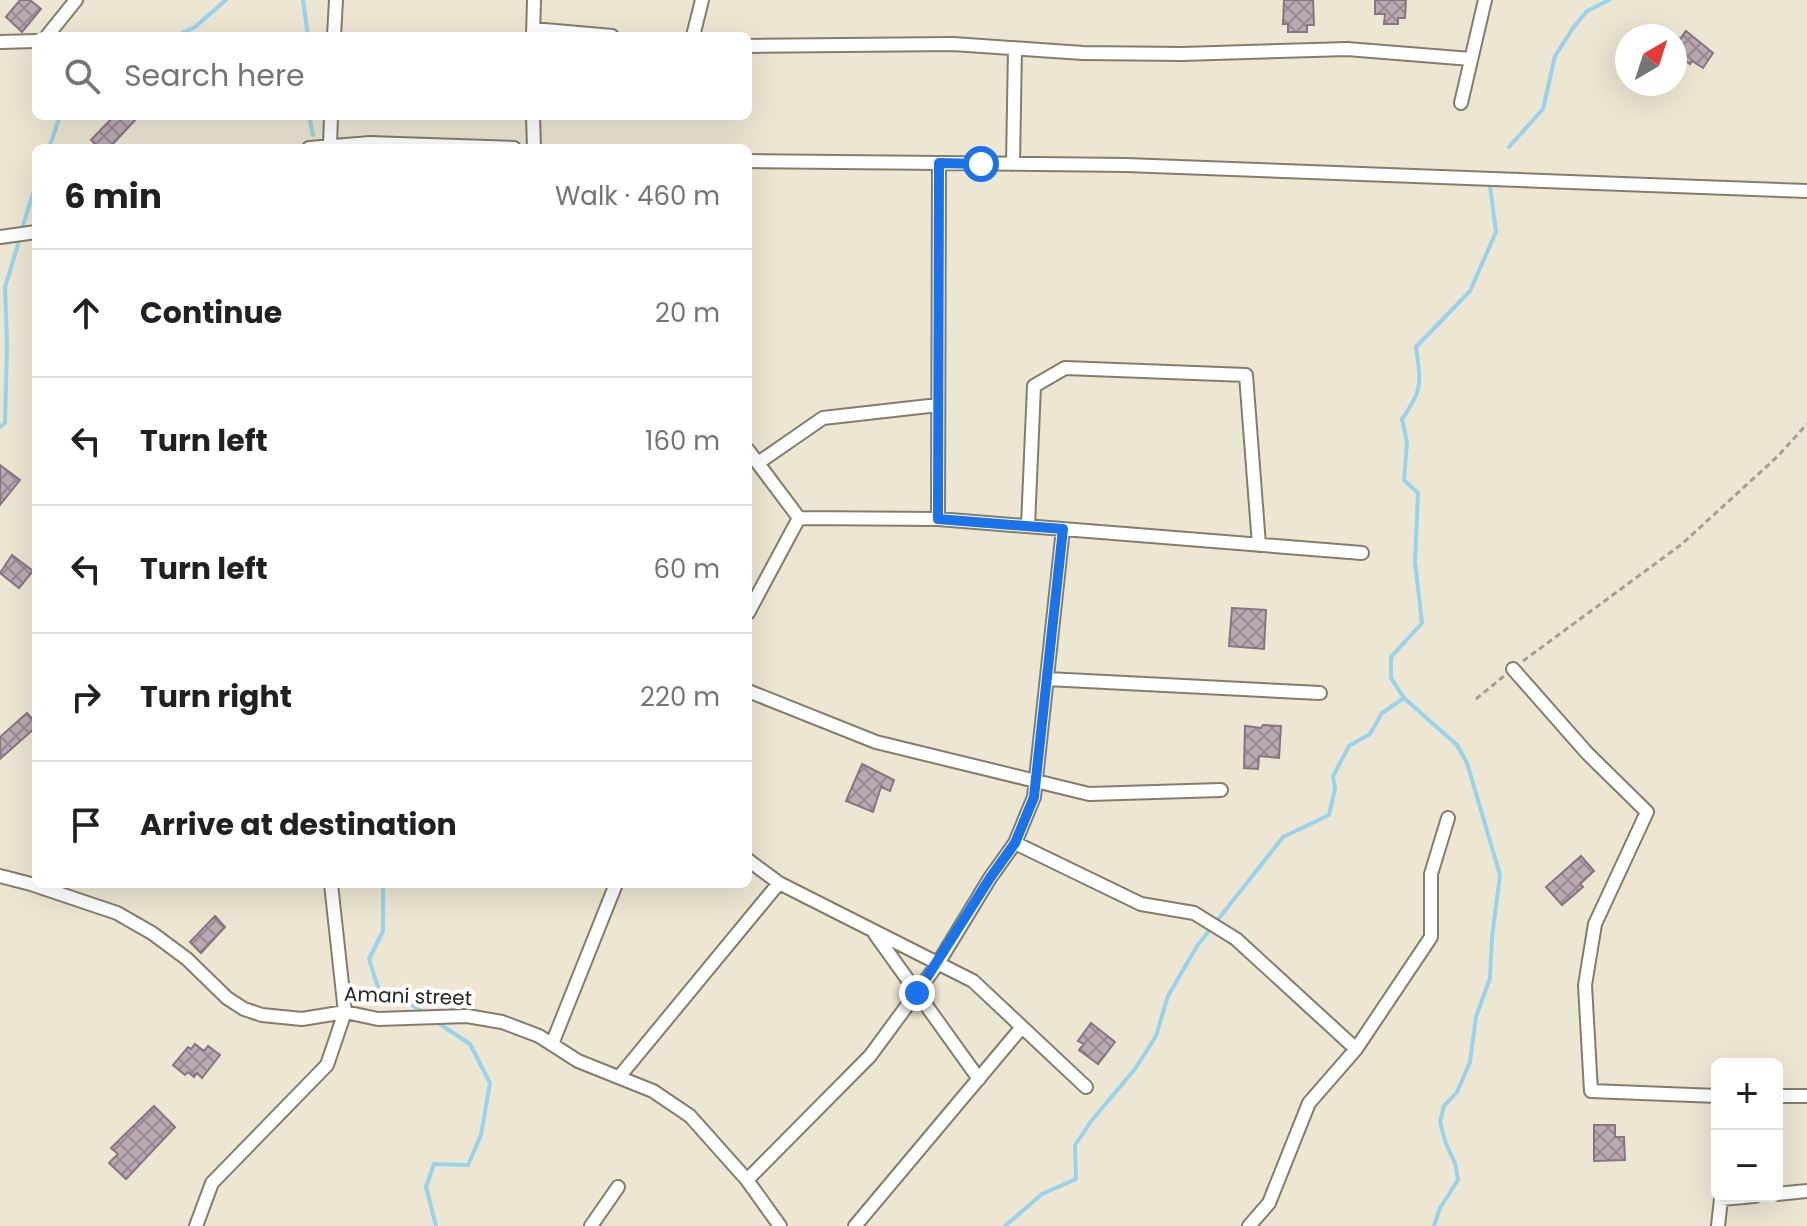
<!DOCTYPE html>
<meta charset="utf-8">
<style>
body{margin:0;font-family:Poppins,sans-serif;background:#f2f2f2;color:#202124}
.controls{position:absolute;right:24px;bottom:24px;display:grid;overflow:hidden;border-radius:12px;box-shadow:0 8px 32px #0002}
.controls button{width:72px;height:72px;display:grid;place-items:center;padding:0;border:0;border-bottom:2px solid #e0e0e0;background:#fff;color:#202124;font:40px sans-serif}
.compass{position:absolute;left:1615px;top:24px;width:72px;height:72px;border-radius:50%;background:#fff;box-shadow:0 8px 32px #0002;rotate:39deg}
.stop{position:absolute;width:24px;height:24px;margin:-18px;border:6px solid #1a73e8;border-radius:50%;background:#fff}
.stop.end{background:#1a73e8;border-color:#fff;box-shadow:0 2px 8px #0008}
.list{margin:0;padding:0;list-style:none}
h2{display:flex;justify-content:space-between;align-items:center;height:104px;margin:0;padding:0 32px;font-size:34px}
h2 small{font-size:26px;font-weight:400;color:#757577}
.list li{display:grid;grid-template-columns:52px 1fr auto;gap:24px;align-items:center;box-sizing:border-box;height:128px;padding:0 32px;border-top:2px solid #e0e0e0}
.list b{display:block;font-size:30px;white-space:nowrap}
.list em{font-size:26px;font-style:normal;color:#757577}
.icon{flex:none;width:44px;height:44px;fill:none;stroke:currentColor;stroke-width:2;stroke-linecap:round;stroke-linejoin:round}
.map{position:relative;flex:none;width:1807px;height:1226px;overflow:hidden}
.search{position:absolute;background:#fff;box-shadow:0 8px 32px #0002;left:32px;top:32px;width:720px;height:88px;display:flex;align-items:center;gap:20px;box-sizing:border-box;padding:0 28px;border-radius:12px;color:#757577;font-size:30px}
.panel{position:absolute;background:#fff;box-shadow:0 8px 32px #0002;left:32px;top:144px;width:720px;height:744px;border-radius:12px}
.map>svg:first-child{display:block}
</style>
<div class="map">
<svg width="1807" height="1226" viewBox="0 0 1807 1226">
<defs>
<pattern id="building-cross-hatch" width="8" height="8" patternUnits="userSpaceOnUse" patternTransform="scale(2)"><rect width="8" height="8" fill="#bba8b3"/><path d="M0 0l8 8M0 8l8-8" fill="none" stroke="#988991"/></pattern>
</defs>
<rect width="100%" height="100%" fill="#ece6d2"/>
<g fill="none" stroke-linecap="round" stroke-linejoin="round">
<!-- stream -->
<path stroke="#98d3ee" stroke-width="4" d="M303,0L308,36
M176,36L195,27L226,0
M309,116L313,135
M1509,147L1543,109L1555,56L1573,28L1587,11L1609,0
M49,148L60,116
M22,229L36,184
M0,427L5,423L7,344L5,287L20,238
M383,884V931L369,959L380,994L408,1002L424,1013
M435,1021L470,1044L490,1083L481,1135L468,1165L434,1164L426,1187L436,1226
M1005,1226L1042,1194L1076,1179L1075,1145L1092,1120L1135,1069L1156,1036L1168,996L1197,946L1283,837L1329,815L1335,789L1333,776L1349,746L1370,734L1382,713L1404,698
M1434,1226L1440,1208L1458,1180L1455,1163L1446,1144L1440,1122L1444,1106L1457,1092L1470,1062L1476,1017L1490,978L1492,937L1500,875L1467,763L1457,745L1404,698L1391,678V657L1422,623L1415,562L1418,493L1404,480L1407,442L1402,419C1423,389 1421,384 1416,347L1470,291L1496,232L1490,186"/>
</g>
<!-- building -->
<path fill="url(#building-cross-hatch)" stroke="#87757f" stroke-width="2" d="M20,0H30L41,9L22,32L6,17Z
M1284,0H1313L1314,25H1307V32H1288V24H1283Z
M1375,0H1406L1405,18H1398V24H1384L1385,14H1375Z
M1686,31L1713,53L1703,68L1692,61L1690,64L1675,54V35L1680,39Z
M114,116H139L109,148H99L91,140Z
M0,465L20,480L0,505Z
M12,555L33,571L19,588L0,573Z
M1232,608L1266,610L1264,649L1229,646Z
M27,713L36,723V727L0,759V737Z
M1263,725L1281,726L1279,758L1259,756L1258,769L1244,768L1245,726L1261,728Z
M862,764L894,780L890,791L881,787L873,812L846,801Z
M1581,856L1594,871L1580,884L1583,887L1562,905L1546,887Z
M215,916L225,927L201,953L190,942Z
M1091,1023L1115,1042L1098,1064L1079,1050L1084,1044L1078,1041Z
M195,1044L204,1051L208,1046L220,1055L202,1078L197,1073L194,1077L188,1072L185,1075L173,1065L188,1047L191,1049Z
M154,1106L175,1127L126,1179L109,1163L118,1154L111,1148Z
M1594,1125H1615V1137H1624L1625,1160L1594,1161Z"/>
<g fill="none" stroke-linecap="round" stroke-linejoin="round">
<defs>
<path id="minor" d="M533,29L612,36
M47,36L76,0
M334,36L336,0
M533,36L534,0
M693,36L702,0
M0,42L36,41
M748,46L953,44L1083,53L1182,54L1347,49L1471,59
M1461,103L1485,0
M533,116L534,148
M330,145L331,116
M309,148L370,143L514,148
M748,161L1126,165L1807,191
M1013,164L1015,48
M0,237L36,232
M748,450L799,518
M758,463L823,418L938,405
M938,519L939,163
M1028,526L1034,386L1065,368L1246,375L1259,545
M748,613L799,518L938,519L1362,553
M1513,669L1587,753L1647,812L1595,924L1585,985L1591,1091L1717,1096
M1047,679L1320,693
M748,691L876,742L1089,794L1221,790
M1015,843L1141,904L1194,913L1236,939L1356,1049
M748,860L779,883L973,981L1086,1087
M0,876L31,884L117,913L152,933L187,959L227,998L244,1009L262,1015L302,1019L345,1012L378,1019L467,1016L502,1022L539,1036L578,1061L653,1091L690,1116L747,1180L780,1226
M875,934L979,1079
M552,1044L616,884
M619,1077L779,883
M1777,1096H1807
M747,1180L870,1056L937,965L990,878L1015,843L1034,797L1063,529
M1777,1194L1807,1191
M196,1226L212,1183L327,1065L345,1012L331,884
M591,1226L618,1187
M855,1226L1022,1027
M1249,1226L1269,1203L1309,1103L1356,1049L1431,937V874L1448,818
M1718,1226L1721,1199L1755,1196"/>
</defs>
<!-- minor casing -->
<use href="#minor" stroke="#837e6c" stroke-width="16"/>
<!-- path -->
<path stroke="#a49f90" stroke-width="3" stroke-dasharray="6 4" stroke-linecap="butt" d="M1523,661L1682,544L1778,456L1807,424
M1476,699L1504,676"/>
<!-- minor -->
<use href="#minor" stroke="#fff" stroke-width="12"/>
</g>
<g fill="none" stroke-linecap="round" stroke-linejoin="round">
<!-- route -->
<path stroke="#1a73e8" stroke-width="10" d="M917,993L990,878L1015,843L1034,797L1063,529L938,519L939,163L981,164"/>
</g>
<g text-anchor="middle" stroke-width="8" stroke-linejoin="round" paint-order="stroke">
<!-- street labels -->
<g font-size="20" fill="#28261f" stroke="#fff">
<text transform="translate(408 996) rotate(2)" y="7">Amani street</text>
</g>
</g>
</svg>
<div class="controls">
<button>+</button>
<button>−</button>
</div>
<svg class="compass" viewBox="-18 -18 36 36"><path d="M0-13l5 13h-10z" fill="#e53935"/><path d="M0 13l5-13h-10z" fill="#757577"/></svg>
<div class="stop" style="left:981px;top:164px"></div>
<div class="stop end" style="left:917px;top:993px"></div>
<div class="search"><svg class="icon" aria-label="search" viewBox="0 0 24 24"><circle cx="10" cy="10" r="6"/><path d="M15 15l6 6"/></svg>Search here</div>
<section class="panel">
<h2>6 min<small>Walk · 460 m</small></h2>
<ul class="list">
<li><svg class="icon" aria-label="ahead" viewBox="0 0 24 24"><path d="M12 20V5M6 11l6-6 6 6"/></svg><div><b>Continue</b></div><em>20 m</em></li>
<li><svg class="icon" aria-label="left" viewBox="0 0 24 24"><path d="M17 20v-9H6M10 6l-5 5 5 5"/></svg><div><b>Turn left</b></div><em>160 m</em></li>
<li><svg class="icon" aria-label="left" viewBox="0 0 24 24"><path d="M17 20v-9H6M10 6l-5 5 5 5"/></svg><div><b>Turn left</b></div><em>60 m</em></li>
<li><svg class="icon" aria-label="right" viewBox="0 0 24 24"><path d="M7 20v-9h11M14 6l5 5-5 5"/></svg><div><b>Turn right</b></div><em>220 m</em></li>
<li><svg class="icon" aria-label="arrive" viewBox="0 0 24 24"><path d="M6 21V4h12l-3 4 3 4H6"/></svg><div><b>Arrive at destination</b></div></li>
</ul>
</section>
</div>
